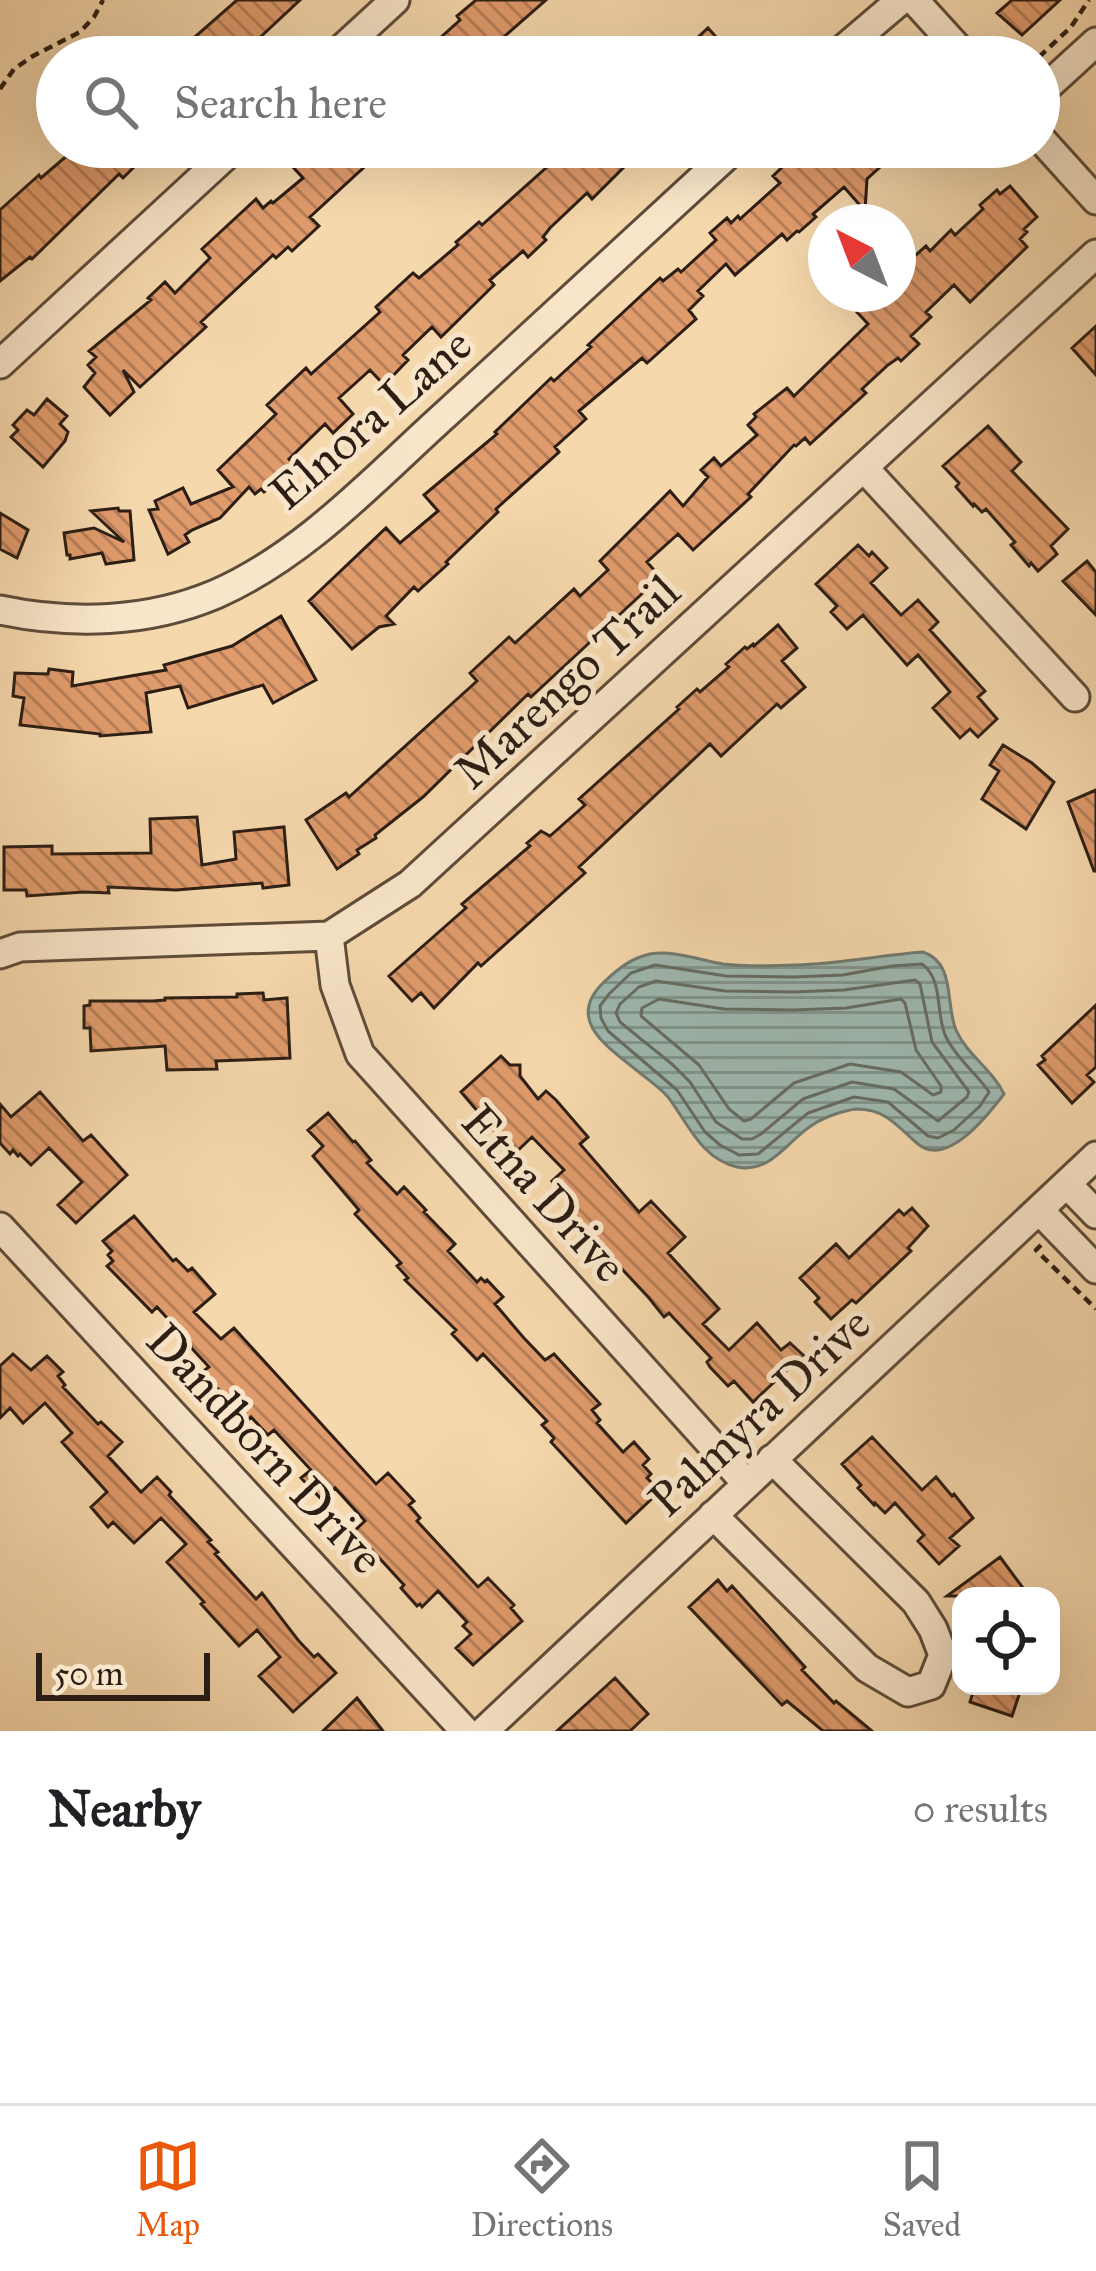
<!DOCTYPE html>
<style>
body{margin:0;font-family:"IM FELL Great Primer",serif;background:#f2f2f2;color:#202124}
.controls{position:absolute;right:36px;bottom:36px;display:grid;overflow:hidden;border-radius:24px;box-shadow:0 12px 48px #0002}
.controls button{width:108px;height:108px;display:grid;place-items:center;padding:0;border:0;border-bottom:3px solid #e0e0e0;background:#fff;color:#202124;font:60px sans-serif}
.compass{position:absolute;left:808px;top:204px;width:108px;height:108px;border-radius:50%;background:#fff;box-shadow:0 12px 48px #0002;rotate:318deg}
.scale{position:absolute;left:36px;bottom:30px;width:174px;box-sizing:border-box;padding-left:12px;border:6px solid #2c1e14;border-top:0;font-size:33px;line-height:42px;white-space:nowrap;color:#2c1e14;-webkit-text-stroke:9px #f9e6ca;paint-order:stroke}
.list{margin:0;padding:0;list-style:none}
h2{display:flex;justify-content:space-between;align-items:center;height:156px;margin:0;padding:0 48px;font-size:51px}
h2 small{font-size:39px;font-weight:400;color:#757577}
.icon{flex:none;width:66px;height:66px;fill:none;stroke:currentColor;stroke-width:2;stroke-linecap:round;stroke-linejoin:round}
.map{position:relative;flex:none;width:1096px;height:1731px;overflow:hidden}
.search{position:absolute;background:#fff;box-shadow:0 12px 48px #0002;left:36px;right:36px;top:36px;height:132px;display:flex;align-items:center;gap:30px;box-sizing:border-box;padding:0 42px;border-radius:66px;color:#757577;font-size:45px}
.sheet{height:372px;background:#fff}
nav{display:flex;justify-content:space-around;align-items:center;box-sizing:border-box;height:168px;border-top:3px solid #e0e0e0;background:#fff;font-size:33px;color:#757577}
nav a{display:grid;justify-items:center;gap:6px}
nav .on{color:#ea580c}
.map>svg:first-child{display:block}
</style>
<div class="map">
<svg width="1096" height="1731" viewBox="0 0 1096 1731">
<defs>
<pattern id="water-rules" width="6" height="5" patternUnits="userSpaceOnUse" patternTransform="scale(3)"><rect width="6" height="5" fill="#9eb9b1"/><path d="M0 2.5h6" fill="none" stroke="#81968f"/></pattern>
<pattern id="building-back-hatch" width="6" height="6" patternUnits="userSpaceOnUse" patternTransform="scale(3)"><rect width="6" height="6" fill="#e09b6c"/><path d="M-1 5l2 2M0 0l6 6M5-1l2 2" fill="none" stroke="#b67e58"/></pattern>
</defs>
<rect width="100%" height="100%" fill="#f6d8ad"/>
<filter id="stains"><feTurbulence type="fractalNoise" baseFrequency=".00167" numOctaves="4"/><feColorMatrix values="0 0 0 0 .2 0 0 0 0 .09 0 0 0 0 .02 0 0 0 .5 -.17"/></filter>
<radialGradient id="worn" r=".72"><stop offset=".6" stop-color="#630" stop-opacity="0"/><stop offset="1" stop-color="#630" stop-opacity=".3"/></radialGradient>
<!-- water -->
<path fill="url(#water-rules)" stroke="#707b72" stroke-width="3" d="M923,952C956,963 945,1004 956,1030C967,1055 993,1070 1004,1094C988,1115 947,1168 918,1144C898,1127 886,1109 857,1109C845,1110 824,1117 814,1124C788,1139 772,1174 737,1167C701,1159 688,1123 668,1097C660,1088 650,1081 640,1073C611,1049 563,1021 604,982C618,969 631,958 650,954C673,950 700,960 723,964C746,967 772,966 796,965C839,964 881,955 923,952Z"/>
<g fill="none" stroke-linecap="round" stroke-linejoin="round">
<!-- shore -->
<path stroke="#656c62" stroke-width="3" d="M922,964C944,980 935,1014 946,1037C956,1058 976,1073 989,1092L980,1106L954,1130L938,1138L928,1136L888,1102L854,1097L808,1113L758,1154L739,1155L720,1145L705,1132L677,1090L608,1031L601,1018L600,1006L609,994L631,973L655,965L726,976L793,977L843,975L892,966Z
M915,980L920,984L932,1042L969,1092L967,1097L938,1121L894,1089L852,1082L803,1099L761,1134L752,1139H742L716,1122L690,1082L673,1065L620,1022L616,1013L620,1004L639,987L656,981L725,991L793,992L844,990Z
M659,999L724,1009L793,1010L846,1008L901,999L905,1003L916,1050L941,1086V1092L933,1095L901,1072L850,1064L794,1083L751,1119L744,1121L729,1109L699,1065L641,1016L642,1008Z"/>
</g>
<!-- building -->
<path fill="url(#building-back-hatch)" stroke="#2c1e14" stroke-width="3" d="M237,0H300L239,57H172Z
M476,0H546L481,57H419L460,20L457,16Z
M1012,0H1060L1022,35L997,13Z
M708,28L734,57H677Z
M77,147H127L140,161L123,178L119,174L32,259L30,257L0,281V210L39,175L41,178Z
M313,147H386L310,217L319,226L292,251L288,247L276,258L273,255L201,322L206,327L140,387L123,370L134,392L110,415L84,387L95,373L88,365L96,357L89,351L151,300L148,298L165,282L175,293L210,258L202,249L256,199L263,208L271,201L273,203L303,178L292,166Z
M545,147H644L592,199L587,193L550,228L543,237L546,240L528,257L523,251L490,280L494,285L441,337L432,327L403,355L408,360L384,385L370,370L339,398L353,414L333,433L325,424L289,459L295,465L294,470L275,486L273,484L264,492L261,489L255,494L249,487L220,518L192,530L185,535L189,542L168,554L149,510L158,509L155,501L183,488L191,504L233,487L218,470L276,414L267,405L306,368L311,374L380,312L376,307L413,273L419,278L458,245L456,242L479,222L482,225L556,159Z
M803,147H878L889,159L867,179L865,211L844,187L813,214L816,217L799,232L797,231L787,240L782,234L735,275L726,264L698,291L703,296L689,310L696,319L647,363L642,358L579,411L586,419L555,447L559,452L496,509L498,512L446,562L448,564L418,591L414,587L386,616L394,624L379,627L352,649L309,601L386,528L400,543L438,511L424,495L497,434L495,432L551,378L554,381L591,347L588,345L660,278L663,281L678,269L681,272L716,240L710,233L727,218L731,223L738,216L740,219L780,183L773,176Z
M1010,186L1037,217L1024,229L1027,232L1020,239L1027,247L970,302L954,285L926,312L931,317L911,336L919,344L901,361L898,358L888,365L862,389L866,393L810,444L805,438L796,446L794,445L748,494L751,497L693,550L678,534L647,562L660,577L531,697L528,694L423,797L375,835L376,838L357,850L359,854L337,869L306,820L346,793L349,797L477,681L470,673L509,637L515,643L574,589L580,596L608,570L600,561L670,491L683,506L708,477L701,470L714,458L721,466L757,435L748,425L756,417L754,414L787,388L794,396L868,324L857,312L877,294H898V271L926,246L930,251L951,230L955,235L983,209L980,205L997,190L1000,194Z
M1096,326V375L1072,348Z
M47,399L67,416L60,424L68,432L65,441L43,467L11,437L18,430L13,425L27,410L34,415Z
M988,426L1021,462L1012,471L1068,529L1051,546L1057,554L1038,571L1031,563L1029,566L1011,545L1015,542L986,509L982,512L974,504L973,506L956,487L959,483L943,466Z
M118,508L119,511H130L134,560L106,564L102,553L70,559V555H67L64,533L94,528L124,542L91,511Z
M0,513L28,530L17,558L0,549Z
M858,545L869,556L872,552L887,568L871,583L901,615L918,600L938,622L930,630L985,691L978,697L997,719L978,737L970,729L960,738L933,708L950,692L918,655L907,665L863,615L847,629L831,612L837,606L816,584Z
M1087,561L1096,572V615L1063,581Z
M281,616L316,680L273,703L263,685L188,708L180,686L146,693L151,732L100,736V734L20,725L24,698L13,696L15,673L48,674L49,669L73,672L72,686L166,670L164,665L232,646Z
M778,625L797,648L782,661L805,687L781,708L777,704L721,756L710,744L579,867L585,873L481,966L478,963L434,1008L421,993L412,1001L389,976L466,908L462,904L530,846L527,843L541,831L550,836L585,805L579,799L679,709L677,707L697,689L700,692L729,667L726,664L745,647L747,649L753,644L754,646Z
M1003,745L1032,763L1054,782L1026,829L982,799L999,771L990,765Z
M1096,790V871H1094L1068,802Z
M197,817L202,865L236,859L234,832L284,827L289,885L263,888L262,883L176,890L108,887L109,893L84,892L27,896L26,890H4V847L52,846V854L151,853L150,819Z
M263,993L264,1000L287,998L290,1058L216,1061L217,1069L167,1070L165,1046L91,1051L90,1028H84V1006L90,1005V1001H153L165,1000V998L237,997V994Z
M1096,1005V1067L1087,1075L1094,1082L1072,1103L1038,1065L1045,1060L1042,1056Z
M501,1056L510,1065H520V1076L538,1099L546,1091L556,1100L588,1137L580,1144L639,1212L651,1201L685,1237L668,1253L719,1309L703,1324L729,1350L757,1323L781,1350L790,1343L803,1355L753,1402L734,1381L728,1386L710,1367L707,1362L711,1358L669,1313L664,1317L649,1298L569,1212L575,1206L552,1181L564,1170L532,1137L514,1154L461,1092Z
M40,1092L83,1141L91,1135L127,1175L76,1223L58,1205L82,1182L49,1148L31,1165L20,1154L18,1156L13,1150L10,1154L0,1143V1104L11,1117Z
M328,1113L353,1142L355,1141L371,1160L367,1163L397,1194L404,1187L426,1210L424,1212L455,1244L448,1251L477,1282L481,1278L485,1282L487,1280L503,1297L495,1304L523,1337L545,1360L554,1354L600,1404L592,1410L600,1420L597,1423L623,1452L634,1442L649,1459L643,1465L651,1474L647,1478L660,1491L626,1523L551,1442L554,1438L542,1425L547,1421L483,1354L477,1360L452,1334L456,1330L405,1280L408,1278L397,1266L401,1263L355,1214L359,1210L313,1156L323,1146L308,1130Z
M912,1208L928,1226L908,1248L911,1251L856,1303L852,1300L831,1319L815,1302L819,1298L800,1278L836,1244L849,1258L899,1210L904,1215Z
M134,1216L173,1261L176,1259L188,1271L192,1268L215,1294L194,1312L221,1339L234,1328L376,1484L388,1473L414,1501L409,1505L420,1518L417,1521L478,1587L488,1578L514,1605L511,1608L522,1621L473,1665L456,1648L471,1634L463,1626L467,1622L438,1591L422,1607L420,1604L417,1606L401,1588L404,1585L370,1548L366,1552L350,1535L365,1521L335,1488L322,1500L301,1478L311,1470L274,1430L268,1435L251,1417L247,1421L202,1372L209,1367L186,1342L188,1341L157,1307L152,1312L107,1266L113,1261L108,1255L112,1251L103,1241Z
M13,1354L31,1370L47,1356L63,1372L58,1376L65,1385L63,1387L98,1424L101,1422L122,1442L108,1456L141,1492L157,1477L171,1492L169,1495L211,1540L208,1542L218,1552L215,1554L256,1599L262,1593L298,1640L314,1657L318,1654L336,1673L293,1712L259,1676L280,1657L257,1630L239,1646L201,1604L204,1602L167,1562L186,1544L161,1518L134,1543L113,1522L108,1527L91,1507L107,1492L62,1442L72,1433L45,1403L23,1423L10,1408L0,1418V1366Z
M872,1437L922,1490L936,1477L952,1496L954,1494L973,1518L950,1538L959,1546L939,1564L918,1541L924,1535L895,1503L885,1513L875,1503L874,1505L858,1488L861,1485L842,1464Z
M1000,1557L1029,1596H947Z
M718,1580L727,1591L732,1586L805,1667L802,1670L834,1703L836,1701L872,1731H823L787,1701L782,1705L689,1607Z
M615,1678L648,1714L630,1731H557Z
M975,1686H1022L1012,1716L970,1702Z
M357,1698L383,1731H323Z"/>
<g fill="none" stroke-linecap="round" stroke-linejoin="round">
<defs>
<path id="minor" d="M914,0L966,57
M333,57L395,0
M834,57L901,0
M1039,94L1096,42
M1039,137L1096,200
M0,364L235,147
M864,468L1075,697
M0,610C71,625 148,623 216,594C305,555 375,478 446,414C543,325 639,236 736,147
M329,936L335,985L360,1054L746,1483
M0,954L20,947L329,936L410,884L1096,254
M1067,1184L1096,1214
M1039,1210L1096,1269
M0,1227L465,1731
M713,1515L867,1668L908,1692L931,1685L943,1655L933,1629L916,1602L772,1459
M484,1731L1096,1156"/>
</defs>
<!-- minor casing -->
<use href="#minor" stroke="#5e4c3a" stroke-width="33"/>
<!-- path -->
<path stroke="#2c1e14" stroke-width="4.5" stroke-dasharray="9 6" stroke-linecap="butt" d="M1039,57L1071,27L1089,0
M0,89L14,69L33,56L80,32L94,17L103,0
M1041,1245L1036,1250L1096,1309"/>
<!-- minor -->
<use href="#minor" stroke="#f9e6ca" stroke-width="27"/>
</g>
<g text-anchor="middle" stroke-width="10" stroke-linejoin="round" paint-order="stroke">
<!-- street labels -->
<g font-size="48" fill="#2c1e14" stroke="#f9e6ca">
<text transform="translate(370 418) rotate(-41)" y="17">Elnora Lane</text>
<text transform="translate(566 681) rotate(-43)" y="17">Marengo Trail</text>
<text transform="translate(545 1193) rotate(48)" y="17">Etna Drive</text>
<text transform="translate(759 1411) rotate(-43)" y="17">Palmyra Drive</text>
<text transform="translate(266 1448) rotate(47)" y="17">Dandborn Drive</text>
</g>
</g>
<rect width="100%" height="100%" filter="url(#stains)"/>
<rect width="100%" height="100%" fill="url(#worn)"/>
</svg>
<div class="controls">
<button><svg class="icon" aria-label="locate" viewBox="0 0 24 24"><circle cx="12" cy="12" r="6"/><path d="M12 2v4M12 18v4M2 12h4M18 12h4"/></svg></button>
</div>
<svg class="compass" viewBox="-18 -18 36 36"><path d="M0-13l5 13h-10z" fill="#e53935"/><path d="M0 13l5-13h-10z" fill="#757577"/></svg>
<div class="scale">50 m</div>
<div class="search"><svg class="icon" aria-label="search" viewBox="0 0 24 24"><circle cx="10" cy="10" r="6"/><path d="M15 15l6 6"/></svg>Search here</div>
</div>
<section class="sheet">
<h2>Nearby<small>0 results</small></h2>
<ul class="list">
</ul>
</section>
<nav>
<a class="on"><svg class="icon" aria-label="map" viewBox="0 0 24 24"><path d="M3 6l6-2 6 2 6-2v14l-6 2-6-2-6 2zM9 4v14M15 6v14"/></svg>Map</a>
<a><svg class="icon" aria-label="directions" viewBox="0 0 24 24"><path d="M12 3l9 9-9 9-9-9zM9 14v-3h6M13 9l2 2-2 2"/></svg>Directions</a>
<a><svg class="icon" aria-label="saved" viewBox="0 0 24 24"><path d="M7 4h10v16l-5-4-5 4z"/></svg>Saved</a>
</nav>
